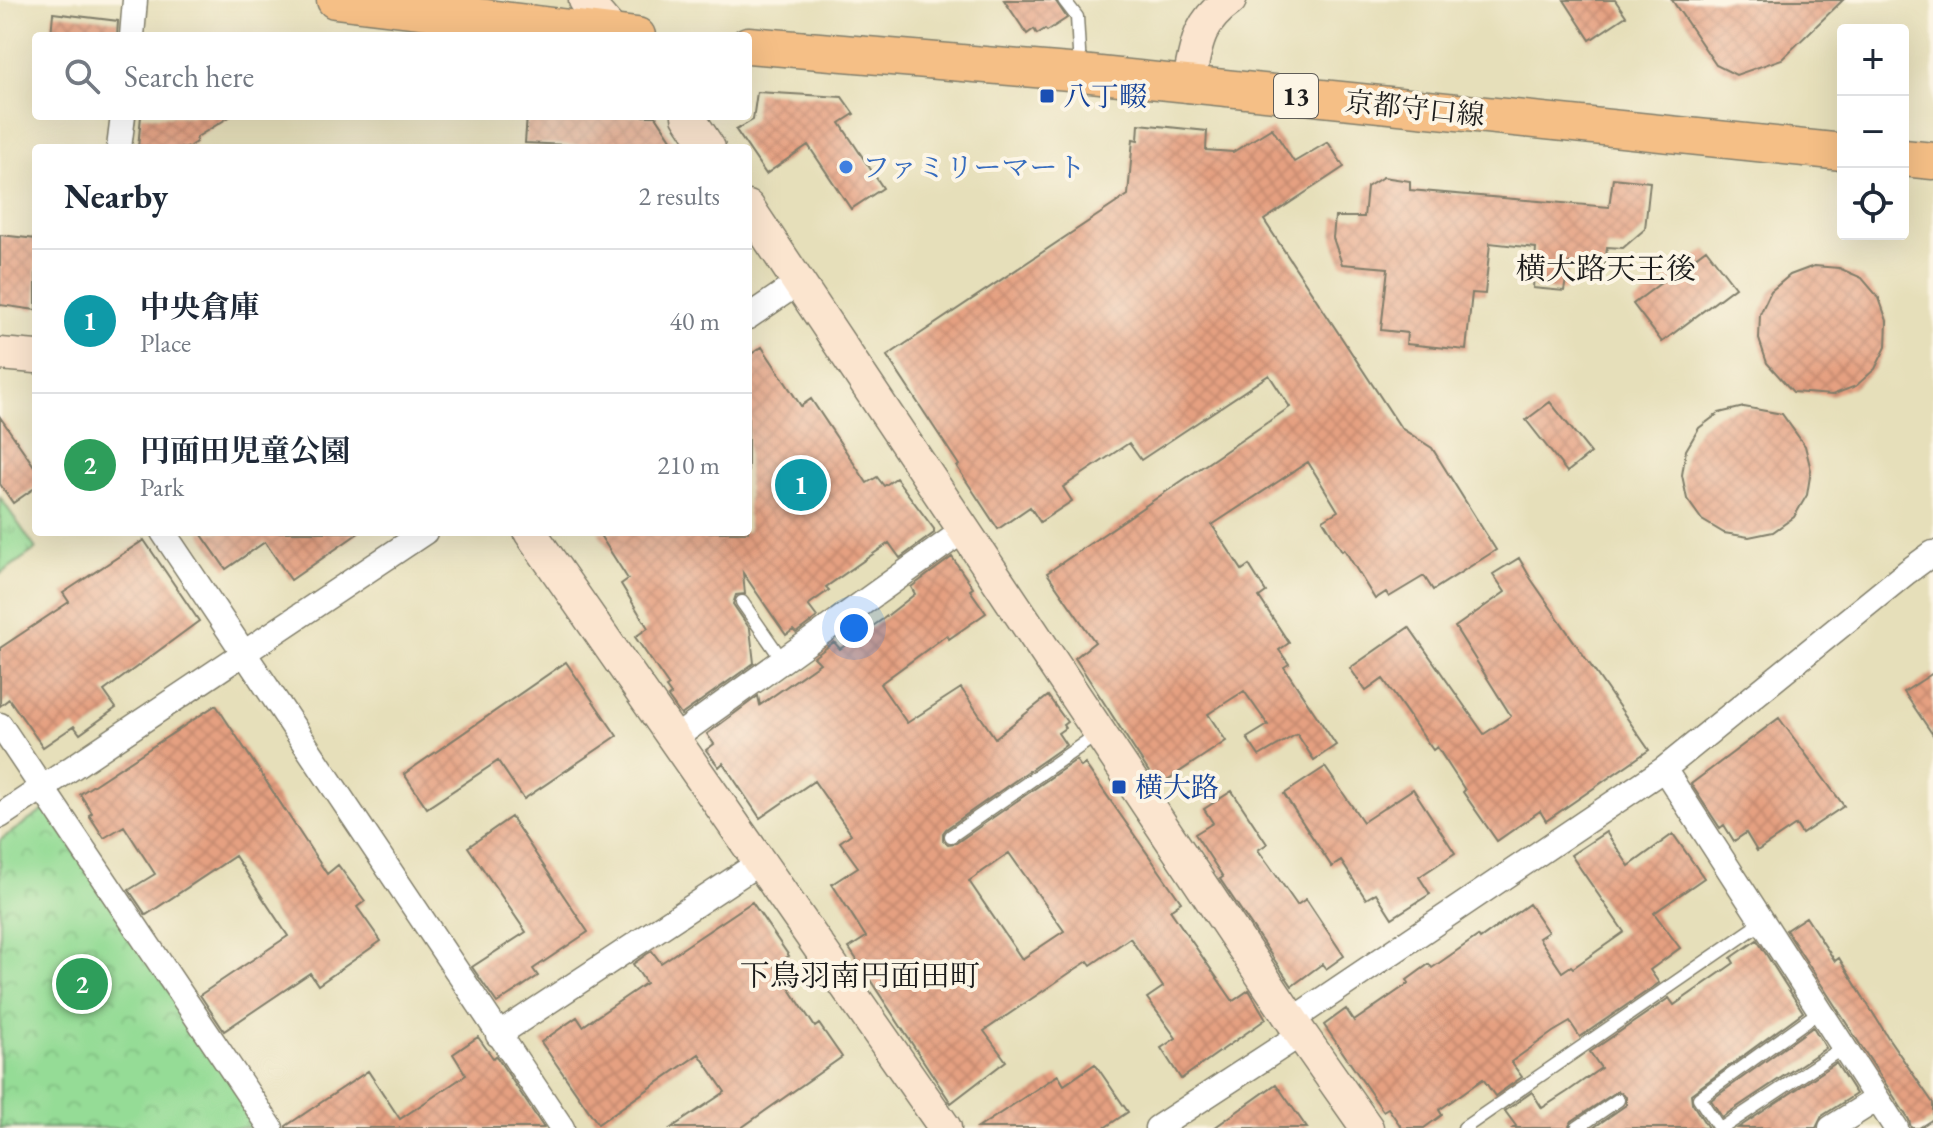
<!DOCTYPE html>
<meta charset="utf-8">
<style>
body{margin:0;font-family:"EB Garamond","Noto Serif JP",serif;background:#f2f2f3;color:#1f2937}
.controls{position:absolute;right:24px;top:24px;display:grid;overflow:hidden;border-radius:8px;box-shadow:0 8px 32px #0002}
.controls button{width:72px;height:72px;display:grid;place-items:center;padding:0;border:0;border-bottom:2px solid #e0e1e3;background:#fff;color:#1f2937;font:40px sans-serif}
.you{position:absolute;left:854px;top:628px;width:28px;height:28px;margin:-20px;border:6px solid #fff;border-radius:50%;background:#1a73e8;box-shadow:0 0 0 12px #1a73e833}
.badge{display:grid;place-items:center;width:52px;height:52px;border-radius:50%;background:#ea580c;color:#fff;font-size:26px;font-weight:700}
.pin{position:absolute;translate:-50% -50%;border:4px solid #fff;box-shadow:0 2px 8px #0006}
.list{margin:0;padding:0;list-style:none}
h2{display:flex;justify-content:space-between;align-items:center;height:104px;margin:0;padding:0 32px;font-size:34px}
h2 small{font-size:26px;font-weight:400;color:#747a83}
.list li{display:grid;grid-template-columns:52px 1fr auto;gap:24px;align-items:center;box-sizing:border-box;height:144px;padding:0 32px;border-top:2px solid #e0e1e3}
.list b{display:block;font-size:30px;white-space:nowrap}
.list p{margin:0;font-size:26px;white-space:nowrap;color:#747a83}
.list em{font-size:26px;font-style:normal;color:#747a83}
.icon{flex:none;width:44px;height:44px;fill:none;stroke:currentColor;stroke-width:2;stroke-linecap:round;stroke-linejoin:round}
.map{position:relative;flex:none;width:1933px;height:1128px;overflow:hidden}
.search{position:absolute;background:#fff;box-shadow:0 8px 32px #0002;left:32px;top:32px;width:720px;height:88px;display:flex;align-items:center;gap:20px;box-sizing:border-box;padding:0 28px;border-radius:8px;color:#747a83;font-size:30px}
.panel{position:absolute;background:#fff;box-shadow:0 8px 32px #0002;left:32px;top:144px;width:720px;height:392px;border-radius:8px}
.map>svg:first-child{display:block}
</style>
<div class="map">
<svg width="1933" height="1128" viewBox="0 0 1933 1128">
<defs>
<pattern id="grass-tufts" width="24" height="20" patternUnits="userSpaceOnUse" patternTransform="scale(2)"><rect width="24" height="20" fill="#95dc96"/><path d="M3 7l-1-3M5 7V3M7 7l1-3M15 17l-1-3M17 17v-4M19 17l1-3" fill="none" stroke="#80bc81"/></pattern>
<pattern id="park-crowns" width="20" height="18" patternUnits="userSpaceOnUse" patternTransform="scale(2)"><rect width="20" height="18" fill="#95dc96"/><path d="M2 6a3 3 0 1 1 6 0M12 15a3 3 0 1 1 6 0" fill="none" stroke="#80bc81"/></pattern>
<pattern id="building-cross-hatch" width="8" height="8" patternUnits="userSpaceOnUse" patternTransform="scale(2)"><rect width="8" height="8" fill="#e5a081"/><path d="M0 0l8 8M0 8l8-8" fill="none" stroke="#c4896f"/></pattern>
</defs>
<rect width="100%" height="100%" fill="#fcf5e5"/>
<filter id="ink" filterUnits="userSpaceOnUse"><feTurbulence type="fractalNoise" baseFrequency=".0125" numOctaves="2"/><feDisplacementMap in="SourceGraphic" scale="16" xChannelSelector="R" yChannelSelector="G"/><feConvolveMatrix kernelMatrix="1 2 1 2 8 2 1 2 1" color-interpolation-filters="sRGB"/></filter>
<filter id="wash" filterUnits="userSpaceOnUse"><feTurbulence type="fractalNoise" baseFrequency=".006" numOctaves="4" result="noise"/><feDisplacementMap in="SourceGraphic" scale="32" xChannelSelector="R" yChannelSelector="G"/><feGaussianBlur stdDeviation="1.8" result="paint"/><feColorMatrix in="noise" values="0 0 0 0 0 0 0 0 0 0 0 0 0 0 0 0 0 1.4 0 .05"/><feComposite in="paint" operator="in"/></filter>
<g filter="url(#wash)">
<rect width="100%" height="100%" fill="#e6dfba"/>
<!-- grass -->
<path fill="url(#grass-tufts)" stroke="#587c59" stroke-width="2" d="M0,497L36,549L0,574Z"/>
<!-- park -->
<path fill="url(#park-crowns)" stroke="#587c59" stroke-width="2" d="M46,809L262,1128H0V840Z"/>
<g id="blocks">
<!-- building -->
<path fill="url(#building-cross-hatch)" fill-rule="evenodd" d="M1004,0H1055L1067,18L1047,31L1045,29L1037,34L1034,29L1027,34Z
M1564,0H1615L1626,16L1590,40Z
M1672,0H1843L1782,59L1736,75L1716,65Z
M53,13L118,21L117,36H51Z
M757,92L842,97L854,114L840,123L883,188L851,209L808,145L766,174L736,130L753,120Z
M141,116H231L197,137L196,142L187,148H138Z
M527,116H656L677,148H586L589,146L525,143Z
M1139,124L1207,131L1206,150L1233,152L1272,128L1294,162L1328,142L1344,167L1264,220L1401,428L1432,448L1496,550L1433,590L1424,576L1389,597L1386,592L1375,599L1344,549L1342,551L1323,520L1338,511L1308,462L1212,525L1242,570L1249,565L1266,592L1259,597L1289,643L1279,650L1289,664L1284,667L1336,745L1314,760L1297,734L1259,756L1247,738L1268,725L1244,691L1208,714L1226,741L1158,786L1075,658L1095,642L1047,573L1290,407L1269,375L1141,460L1129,443L1063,487L1072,501L1040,522L1030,507L998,529L957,467L959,465L887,356L1128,195L1133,139L1138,140Z
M1383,177L1410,181V190L1609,207L1613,178L1650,182L1645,229L1623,248L1607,247L1605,267L1569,263L1564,291L1533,288L1536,248L1490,243L1485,294L1472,293L1466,350L1406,344L1407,333L1381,330L1388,268L1342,264L1333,238L1335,217H1364L1367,187Z
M0,235L36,239V310L0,305Z
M1706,249L1735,287L1662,342L1633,304Z
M1814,266L1839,268L1862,278L1879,298L1887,321L1886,347L1875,369L1856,386L1832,395L1793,392L1767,363L1759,339L1760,314L1771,291L1790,275Z
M762,347L801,406L811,399L867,483L877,477L884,486L896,478L934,529V533L900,558L889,543L826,587L829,590L808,605L817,617L796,633L793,630L786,635L743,573L745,594L736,595L733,604L750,629L754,663L681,715L668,697L671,695L666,688L669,686L635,637L648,628L621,584L628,579L598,532H748V356Z
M1550,402L1591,453L1567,472L1526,420Z
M1744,407L1782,414L1805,446L1811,470L1807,495L1794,517L1773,532L1749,537L1724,533L1702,520L1687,499L1682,475L1686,450L1699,428L1719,413Z
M0,417L36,469V487L13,503L0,484Z
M200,532H360L291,580L265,542L226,569Z
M144,540L199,621L104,691L116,708L80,734L74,726L43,747L9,699L0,706V648L69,602L63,593Z
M952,557L973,588L970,590L986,613L949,639L947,635L880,684L907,723L961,688L995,738L1048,696L1067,722L1063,725L1065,728L1058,733L1066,745L946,829L943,833V840L948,844L956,843L1076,760L1081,767L1085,764L1181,902L1170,910L1233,1001L1249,990L1266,1019L1181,1079L1161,1048L1176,1038L1147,998L1163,987L1130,938L1091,965L1088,961L1074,970L984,1031L1006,1061L951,1103L849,948L866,937L832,884L858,867L840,842L851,834L814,781L760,818L723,763L719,767L706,750L714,744L707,734L758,696L760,705L820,663L814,657L834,642L840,649L883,619L915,594L911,587ZM1009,853L1064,931L1022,959L969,881Z
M1519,558L1531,579L1649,750L1546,821L1540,811L1497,841L1463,792L1465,790L1437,747L1433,750L1383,679L1366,691L1350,668L1409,627L1484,734L1511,716L1455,627L1505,592L1493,574Z
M566,662L617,736L524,799L498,761L427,808L404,774Z
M1933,673V735L1904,692Z
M216,705L327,874L338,865L365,901L357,907L381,941L318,985L310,973L224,1031L200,995L288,936L235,856L146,915L129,890L155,874L124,826L104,838L89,815L92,813L80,794Z
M1779,718L1844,806L1802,834L1796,825L1757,851L1746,833L1734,841L1724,825L1720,828L1691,784Z
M1325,767L1363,822L1413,789L1455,853L1419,877L1430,894L1392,918L1376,893L1366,899L1341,861L1332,867L1284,794Z
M1232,791L1267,844L1258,850L1269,865L1297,905L1306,899L1344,956L1326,969L1322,964L1292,986L1220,879L1223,877L1195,834L1213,823L1204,809Z
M511,817L588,932L533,969L538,976L497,1003L472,967L526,932L468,847Z
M1606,832L1629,866L1673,834L1704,878L1654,913L1680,948L1650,970L1659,983L1580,1037L1570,1022L1553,1032L1511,1062L1522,1077L1495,1096L1483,1079L1439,1110L1442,1115L1424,1128H1402L1388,1108L1383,1111L1324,1025L1346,1009L1354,1021L1409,983L1407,980L1429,964L1432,968L1478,936L1480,939L1529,904L1548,932L1539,938L1562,972L1571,966L1573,968L1624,932L1571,855Z
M752,902L789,956L774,965L815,1027L819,1024L842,1057L741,1128H671L725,1092L699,1054L598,1124L541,1042L577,1017L583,1026L646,983L633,964L647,954L652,951L661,963Z
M1806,917L1835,961L1839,958L1889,1039L1933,1103V1119L1919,1128H1911L1909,1120L1786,930Z
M1757,940L1803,1012L1691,1094L1692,1103L1708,1128H1593L1626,1105V1096L1618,1091L1572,1121L1568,1128H1513L1516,1126L1505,1111L1532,1092L1542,1108L1567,1092L1601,1068L1590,1052L1669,998L1674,1005L1734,963L1731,958Z
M1813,1027L1826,1048L1722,1117L1711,1100Z
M478,1037L493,1058L496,1056L544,1128H286V1126L368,1071L400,1119L466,1075L453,1054Z
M1836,1063L1856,1094L1822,1116L1816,1128H1738Z
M1095,1064L1128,1112L1104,1128H978L1058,1075L1064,1085Z
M1276,1084L1307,1128H1214Z"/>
</g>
</g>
<g filter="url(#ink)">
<use href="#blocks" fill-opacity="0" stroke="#817e6b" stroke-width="2"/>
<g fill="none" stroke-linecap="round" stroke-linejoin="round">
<defs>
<path id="lane" d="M1064,0L1077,17L1080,69
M742,602L783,661
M951,836L1099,733
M1464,1128L1763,922
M1577,1128L1618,1100
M1719,1128L1699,1098L1820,1011
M1722,1128L1844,1047"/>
<path id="street" d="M132,36L135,0
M119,148L123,116
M748,317L798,283
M163,532L562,1128
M0,725L271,1128
M675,738L964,530
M1664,769L1896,1128
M0,816L425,532
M1292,1020L1664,769L1907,572L1933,553
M498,1035L760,862
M1157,1128L1301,1034
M1831,1128L1877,1099"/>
<path id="secondary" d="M585,0L616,36
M1188,86C1196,48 1196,24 1230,0
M688,116L709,148
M748,207L1301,1034L1367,1128
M0,354L36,357
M530,532L945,1128"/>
<path id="primary" d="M335,0L637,36
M748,45L1081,73L1843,152
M1903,158L1933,161"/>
</defs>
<!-- lane casing -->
<use href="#lane" stroke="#817e6b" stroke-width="15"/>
<!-- street casing -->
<use href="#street" stroke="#817e6b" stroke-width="27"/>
<!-- secondary casing -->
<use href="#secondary" stroke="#817e6b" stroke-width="35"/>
<!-- primary casing -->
<use href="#primary" stroke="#817e6b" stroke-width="39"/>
<!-- lane -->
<use href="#lane" stroke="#fff" stroke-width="12"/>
<!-- street -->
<use href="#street" stroke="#fff" stroke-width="24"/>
<!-- secondary -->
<use href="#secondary" stroke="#fbe5cf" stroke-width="32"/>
<!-- primary -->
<use href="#primary" stroke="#f5bf86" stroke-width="36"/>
</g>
</g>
<!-- markers -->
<g fill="#1a4fb4" stroke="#fcf5e5" stroke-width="3">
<rect x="1039" y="88" width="16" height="16" rx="4"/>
<rect x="1111" y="779" width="16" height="16" rx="4"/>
</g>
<circle fill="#3f7fe0" stroke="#fcf5e5" stroke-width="3" cx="846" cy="167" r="8"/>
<g text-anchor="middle" stroke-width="8" stroke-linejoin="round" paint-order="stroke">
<!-- shield labels -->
<rect fill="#fcf5e5" stroke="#5f5d58" stroke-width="2" x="1274" y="74" width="44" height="44" rx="6"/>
<g font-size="26" font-weight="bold" fill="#1c1c1c">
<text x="1296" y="105">13</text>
</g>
<!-- transit labels -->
<g font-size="28" fill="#164399" stroke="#fcf5e5" text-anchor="start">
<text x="1063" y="106">八丁畷</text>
<text x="1135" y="797">横大路</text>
</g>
<!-- street labels -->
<g font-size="28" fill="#1c1c1c" stroke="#fcf5e5">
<text transform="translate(1415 108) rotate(6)" y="10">京都守口線</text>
</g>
<!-- shop labels -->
<g font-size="28" fill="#366cbe" stroke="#fcf5e5" text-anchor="start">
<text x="862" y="177">ファミリーマート</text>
</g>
<!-- neighbourhood labels -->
<g font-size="30" fill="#1c1c1c" stroke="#fcf5e5">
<text x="1606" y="279">横大路天王後</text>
<text x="860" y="986">下鳥羽南円面田町</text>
</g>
</g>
</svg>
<div class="controls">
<button>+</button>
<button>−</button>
<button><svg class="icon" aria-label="locate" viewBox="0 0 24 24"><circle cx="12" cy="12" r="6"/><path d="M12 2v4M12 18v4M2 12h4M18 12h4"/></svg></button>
</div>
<div class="you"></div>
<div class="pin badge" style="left:801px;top:485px;background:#0f9aa8">1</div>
<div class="pin badge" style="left:82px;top:984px;background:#2e9e5b">2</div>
<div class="search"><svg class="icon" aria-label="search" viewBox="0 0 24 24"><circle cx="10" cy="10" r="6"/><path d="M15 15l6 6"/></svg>Search here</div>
<section class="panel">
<h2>Nearby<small>2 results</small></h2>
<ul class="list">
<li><span class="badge" style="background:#0f9aa8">1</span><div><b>中央倉庫</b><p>Place</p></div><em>40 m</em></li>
<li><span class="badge" style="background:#2e9e5b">2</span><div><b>円面田児童公園</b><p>Park</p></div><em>210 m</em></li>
</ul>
</section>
</div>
